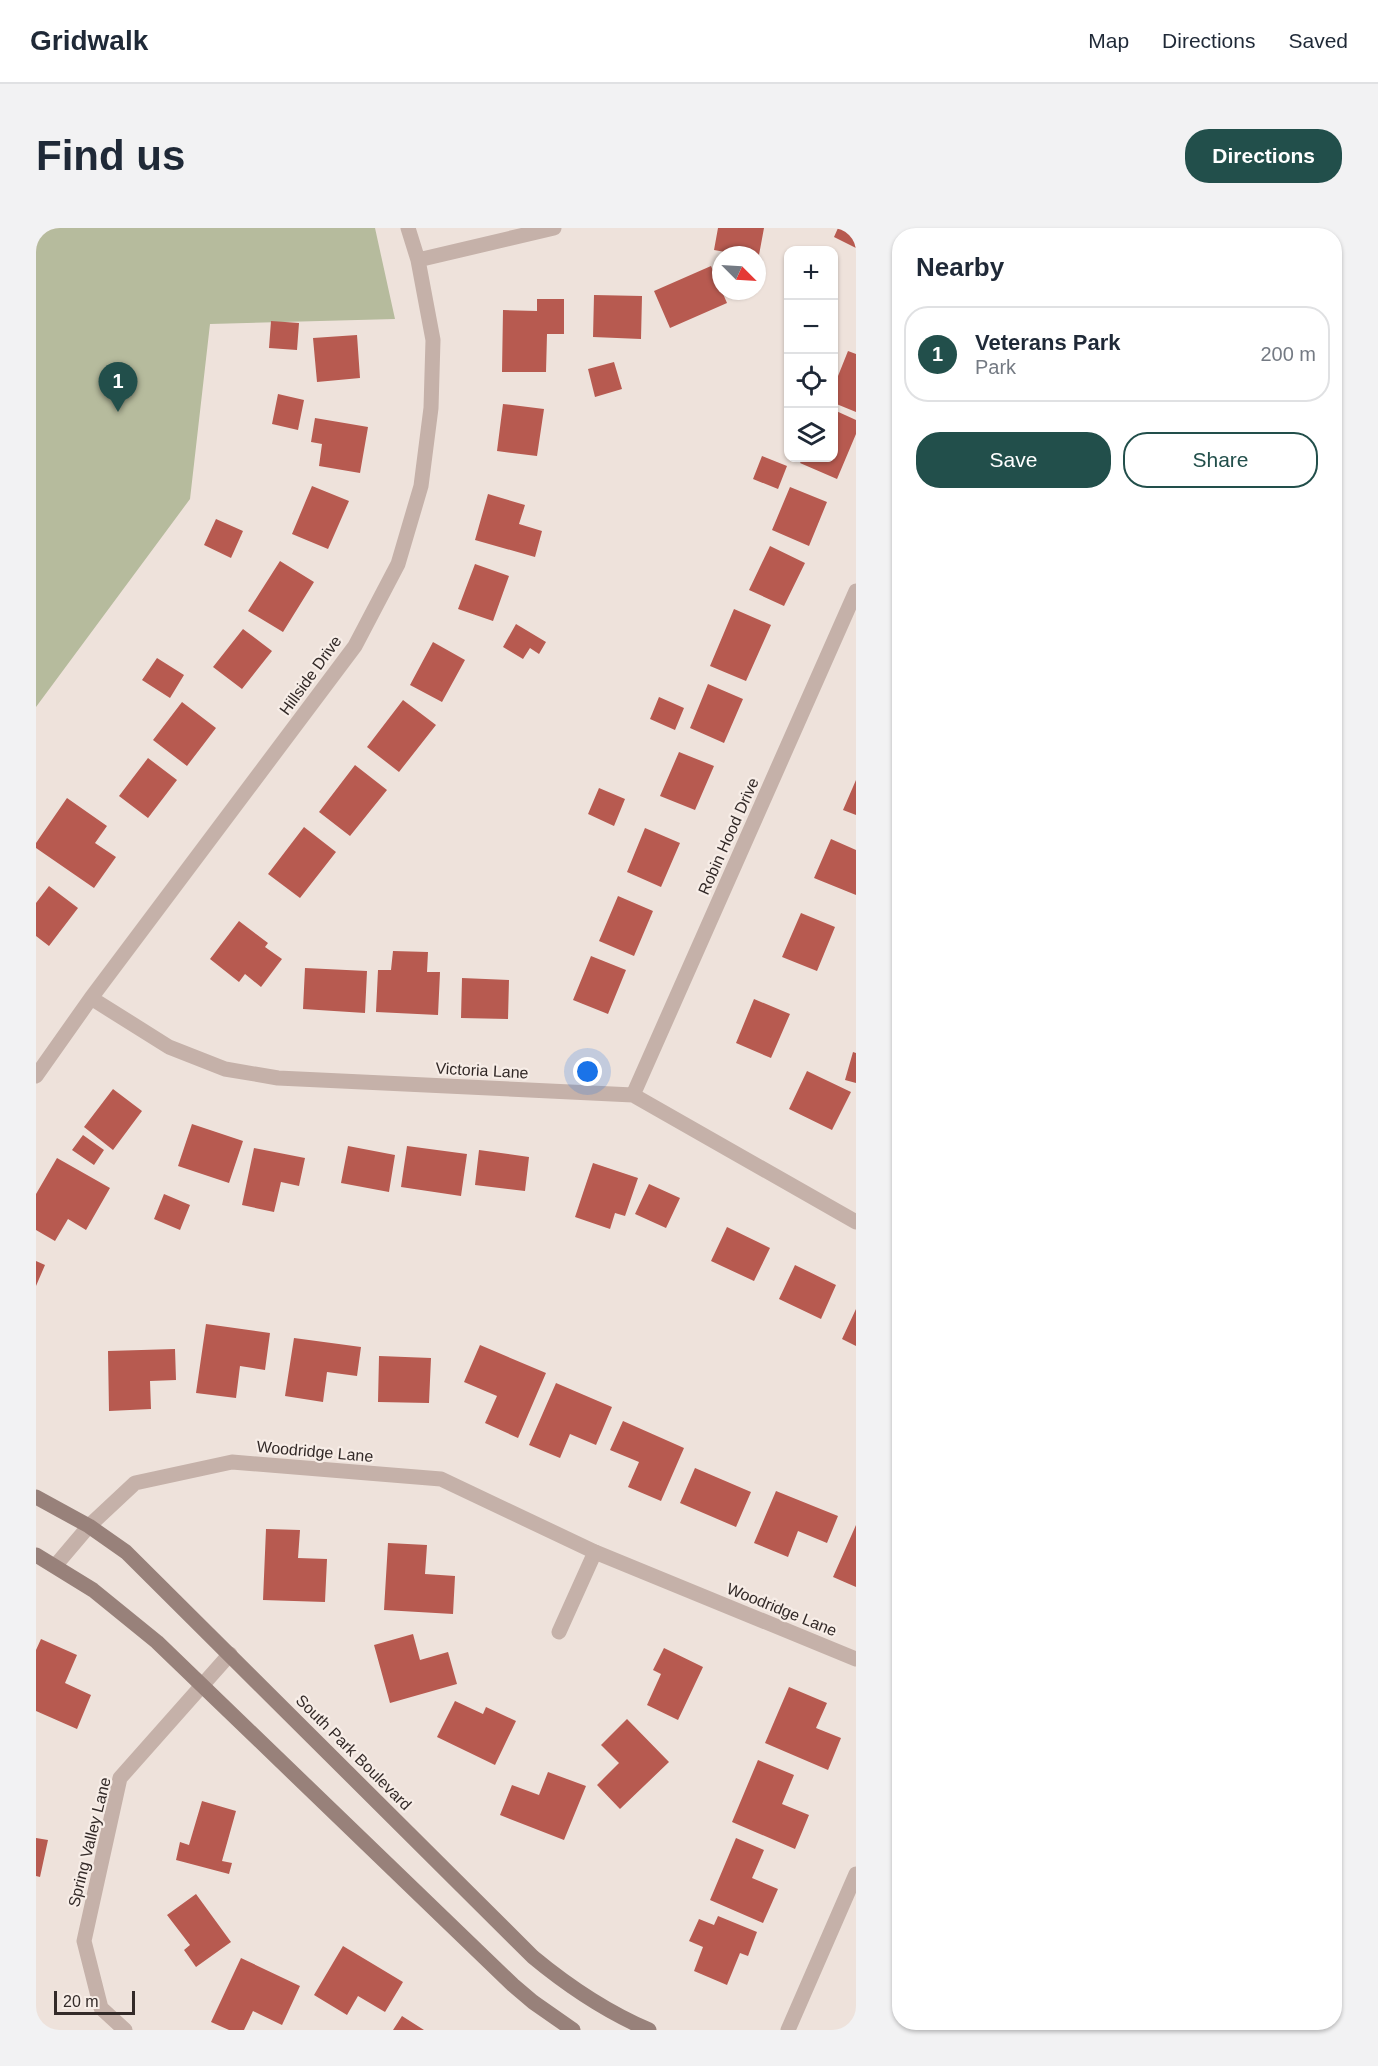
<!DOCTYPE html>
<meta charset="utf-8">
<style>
body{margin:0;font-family:Helvetica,sans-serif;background:#f2f2f3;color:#1f2937}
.controls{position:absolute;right:18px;top:18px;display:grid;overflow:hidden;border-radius:12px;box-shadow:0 2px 4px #0004}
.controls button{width:54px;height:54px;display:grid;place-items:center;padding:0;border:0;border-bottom:2px solid #e0e1e3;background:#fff;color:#1f2937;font:30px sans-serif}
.compass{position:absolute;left:676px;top:18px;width:54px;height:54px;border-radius:50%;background:#fff;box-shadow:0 2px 4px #0004;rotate:114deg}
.scale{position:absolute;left:18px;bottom:15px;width:81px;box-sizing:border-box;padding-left:6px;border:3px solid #332a28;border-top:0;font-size:16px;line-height:21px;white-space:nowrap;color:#332a28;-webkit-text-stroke:4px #f7ede7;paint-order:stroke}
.you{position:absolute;left:552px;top:844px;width:21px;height:21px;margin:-15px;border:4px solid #fff;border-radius:50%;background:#1a73e8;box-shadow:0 0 0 9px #1a73e833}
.badge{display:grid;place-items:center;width:39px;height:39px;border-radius:50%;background:#224f4b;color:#fff;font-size:20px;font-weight:700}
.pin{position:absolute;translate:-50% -50px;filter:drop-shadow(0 2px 3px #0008)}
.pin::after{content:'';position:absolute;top:32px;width:21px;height:18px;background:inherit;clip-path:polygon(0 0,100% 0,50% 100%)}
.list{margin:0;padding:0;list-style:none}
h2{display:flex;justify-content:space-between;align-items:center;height:78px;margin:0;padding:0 24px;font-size:26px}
h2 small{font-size:20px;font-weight:400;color:#747a83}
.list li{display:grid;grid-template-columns:39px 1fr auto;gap:18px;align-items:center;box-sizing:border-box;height:96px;margin:0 12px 12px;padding:0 12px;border:2px solid #e0e1e3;border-radius:24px}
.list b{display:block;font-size:22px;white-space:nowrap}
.list p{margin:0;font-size:20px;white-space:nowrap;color:#747a83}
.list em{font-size:20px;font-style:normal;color:#747a83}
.actions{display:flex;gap:12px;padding:18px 24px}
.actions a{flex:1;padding:14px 0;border:2px solid #224f4b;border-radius:24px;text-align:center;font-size:21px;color:#224f4b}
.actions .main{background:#224f4b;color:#fff}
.icon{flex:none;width:33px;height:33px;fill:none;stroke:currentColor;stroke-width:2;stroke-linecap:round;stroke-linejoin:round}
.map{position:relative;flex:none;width:820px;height:1802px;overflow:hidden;border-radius:24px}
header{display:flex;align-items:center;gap:36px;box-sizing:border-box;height:84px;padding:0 30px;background:#fff;border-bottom:2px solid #e0e1e3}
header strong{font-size:28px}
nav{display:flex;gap:33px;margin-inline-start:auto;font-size:21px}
.intro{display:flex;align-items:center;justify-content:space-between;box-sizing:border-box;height:144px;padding:0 36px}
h1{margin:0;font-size:42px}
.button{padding:15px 27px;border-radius:24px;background:#224f4b;color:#fff;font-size:21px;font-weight:700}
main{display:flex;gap:36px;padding:0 36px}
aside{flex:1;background:#fff;border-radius:24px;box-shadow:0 2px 4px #0004}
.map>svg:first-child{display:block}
</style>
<header>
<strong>Gridwalk</strong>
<nav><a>Map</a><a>Directions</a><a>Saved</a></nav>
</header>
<div class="intro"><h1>Find us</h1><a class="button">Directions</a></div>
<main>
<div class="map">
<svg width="820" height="1802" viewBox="0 0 820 1802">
<rect width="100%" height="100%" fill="#eee2db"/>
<!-- green -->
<path fill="#b6bb9d" d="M0,0H339L359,91L174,96L154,271L0,479Z"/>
<!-- building -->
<path fill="#b75a50" d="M682,0H728L723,27H706L678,22Z
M802,0H820V20L798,9Z
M675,38L691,75L634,100L618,63Z
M558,67L606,68L605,111L557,109Z
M501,71H528V106H511L510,144H466L467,82L501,83Z
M235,93L263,95L261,122L233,120Z
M321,107L324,150L281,154L277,110Z
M812,123L820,126V184L798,175V158Z
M578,134L586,161L559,169L552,141Z
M242,166L268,172L262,202L236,196Z
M467,176L508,181L501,228L461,223Z
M798,182L820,192V206L801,251L764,235L767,230H798Z
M279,190L332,199L324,245L283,238L286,216L275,214Z
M726,228L751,238L742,261L717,251Z
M276,258L313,273L292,321L256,306Z
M754,259L791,274L773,318L736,302Z
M452,266L489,277L483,296L506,303L499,329L439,312Z
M180,291L207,303L195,330L168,317Z
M734,318L769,335L748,378L713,362Z
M244,333L278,354L247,404L212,383Z
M439,336L473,348L457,393L422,381Z
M698,381L735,397L710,453L674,438Z
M480,396L510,414L503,426L494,420L487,431L467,419Z
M207,401L236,423L206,461L177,439Z
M397,414L429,432L406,474L374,457Z
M121,430L148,447L134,470L106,452Z
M672,456L707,471L688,515L654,500Z
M623,469L648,480L639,502L614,491Z
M367,472L400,497L363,544L331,519Z
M146,474L180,500L151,538L117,512Z
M643,524L678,538L659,582L624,568Z
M112,530L141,552L112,590L83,568Z
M319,537L351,562L314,608L283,584Z
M820,552V587L807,582Z
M563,560L589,571L578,598L552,586Z
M31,570L71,598L59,615L80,629L58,660L0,620V615Z
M268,599L300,624L264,670L232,646Z
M609,600L644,615L625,659L591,644Z
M795,611L820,622V667L778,650Z
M13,658L42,680L13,718L0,708V675Z
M582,668L617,683L598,728L563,713Z
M765,685L799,699L781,743L746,729Z
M203,693L232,715L229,719L246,731L225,759L209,746L203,754L174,731Z
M357,723L392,724L391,744H404L402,787L340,784L342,742H355Z
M555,728L590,742L572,786L537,772Z
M269,740L331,743L329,785L267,781Z
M426,750L473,752L472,791L425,790Z
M718,771L754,786L735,830L700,815Z
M817,824L820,825V855L809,852Z
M771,843L815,864L796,902L753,881Z
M77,861L106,883L77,922L48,899Z
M156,896L207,913L193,955L142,938Z
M47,907L68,922L58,937L36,922Z
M312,918L359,927L353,964L305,955Z
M371,918L431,926L425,968L365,959Z
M218,920L269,930L263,958L245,954L238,984L206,977Z
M443,922L493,929L489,963L439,957Z
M21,930L74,960L50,1002L32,991L19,1013L0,1002V966Z
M557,935L602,950L589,988L579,985L574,1001L539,989Z
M613,956L644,970L630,1000L599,986Z
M128,966L154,977L144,1002L118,991Z
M691,999L734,1020L718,1053L675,1033Z
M0,1033L9,1037L0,1058Z
M759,1037L800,1057L785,1091L743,1071Z
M820,1081V1118L806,1111Z
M170,1096L234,1105L229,1142L204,1138L200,1170L160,1165Z
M258,1110L325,1119L321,1148L291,1144L287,1174L249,1168Z
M444,1117L510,1145L482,1210L449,1195L461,1168L428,1154Z
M139,1121L140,1152L114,1153L115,1181L73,1183L72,1123Z
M343,1128L395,1130L393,1175L342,1174Z
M520,1155L576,1179L560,1217L534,1206L524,1230L493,1217Z
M587,1193L648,1220L625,1273L592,1259L603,1234L574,1222Z
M659,1240L715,1264L700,1299L644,1275Z
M740,1263L802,1288L791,1315L762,1303L752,1329L718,1315Z
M820,1297V1359L797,1349Z
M230,1301L264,1302L262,1330L291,1331L289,1374L227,1372Z
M352,1315L391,1317L389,1346L419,1348L417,1386L348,1382Z
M377,1406L384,1432L412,1424L421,1456L354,1475L338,1417Z
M5,1411L41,1427L29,1455L55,1467L41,1501L0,1483V1422Z
M628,1420L667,1439L642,1492L611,1477L625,1446L617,1442Z
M753,1459L791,1475L780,1500L805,1510L792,1542L729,1515Z
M419,1473L447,1486L450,1479L480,1493L459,1537L401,1509Z
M591,1491L633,1534L584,1581L561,1557L583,1535L565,1517Z
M722,1532L758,1547L746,1576L773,1587L759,1621L696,1594Z
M512,1544L550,1558L528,1612L464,1587L476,1557L503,1567Z
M166,1573L200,1583L186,1633L196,1635L193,1646L140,1632L144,1614L153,1617Z
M0,1610L12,1612L4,1649L0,1648Z
M700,1610L728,1622L716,1650L742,1661L727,1695L674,1672Z
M160,1666L195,1714L160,1739L148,1722L154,1717L131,1687Z
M682,1688L721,1704L712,1728L704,1725L691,1757L658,1743L667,1719L653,1713L663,1691L678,1697Z
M307,1718L367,1754L349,1784L322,1768L311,1787L278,1767Z
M205,1730L264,1758L246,1797L217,1783L208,1802H193L175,1794Z
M366,1788L388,1802H357Z"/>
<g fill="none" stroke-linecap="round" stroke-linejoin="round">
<!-- lane -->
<path stroke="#c5b1a9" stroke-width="15" d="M523,1404L559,1324"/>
<!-- street -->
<path stroke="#c5b1a9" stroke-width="15" d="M382,32L518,0
M55,770L133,819L189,841L242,850L597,867L820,994
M0,848L55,770L319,418L362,336L385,258L395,180L397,112L382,32L372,0
M597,867L820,363
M19,1338L53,1298L99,1255L196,1234L405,1251L559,1324L820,1431
M89,1802L65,1780L48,1713L84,1550L194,1426
M752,1802L820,1646"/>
<!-- secondary -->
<path stroke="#98817a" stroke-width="15" d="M0,1269L53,1298L90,1324L497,1729C532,1758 571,1784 613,1802
M0,1327L57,1362L121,1414L477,1757L497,1774L537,1802"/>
</g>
<g text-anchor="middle" stroke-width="4.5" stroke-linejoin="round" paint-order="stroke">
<!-- street labels -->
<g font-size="16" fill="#332a28" stroke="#f7ede7">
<text transform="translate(274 447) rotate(-54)" y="6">Hillside Drive</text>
<text transform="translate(692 608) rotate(-66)" y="6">Robin Hood Drive</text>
<text transform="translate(446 842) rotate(3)" y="6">Victoria Lane</text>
<text transform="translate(279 1223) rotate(5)" y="6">Woodridge Lane</text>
<text transform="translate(746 1381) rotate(22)" y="6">Woodridge Lane</text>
<text transform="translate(318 1524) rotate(45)" y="6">South Park Boulevard</text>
<text transform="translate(53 1614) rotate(-76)" y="6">Spring Valley Lane</text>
</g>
</g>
</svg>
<div class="controls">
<button>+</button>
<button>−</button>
<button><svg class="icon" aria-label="locate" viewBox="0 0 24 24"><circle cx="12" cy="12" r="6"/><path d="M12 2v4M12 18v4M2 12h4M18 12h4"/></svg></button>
<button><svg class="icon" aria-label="layers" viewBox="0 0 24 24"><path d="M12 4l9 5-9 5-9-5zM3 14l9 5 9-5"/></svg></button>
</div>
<svg class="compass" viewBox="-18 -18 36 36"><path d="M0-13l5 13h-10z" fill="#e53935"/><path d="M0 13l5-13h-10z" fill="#747a83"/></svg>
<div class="scale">20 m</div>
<div class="you"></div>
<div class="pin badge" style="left:82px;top:184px">1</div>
</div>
<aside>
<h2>Nearby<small></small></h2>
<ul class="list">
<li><span class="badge">1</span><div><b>Veterans Park</b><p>Park</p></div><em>200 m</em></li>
</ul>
<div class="actions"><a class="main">Save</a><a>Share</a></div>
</aside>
</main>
